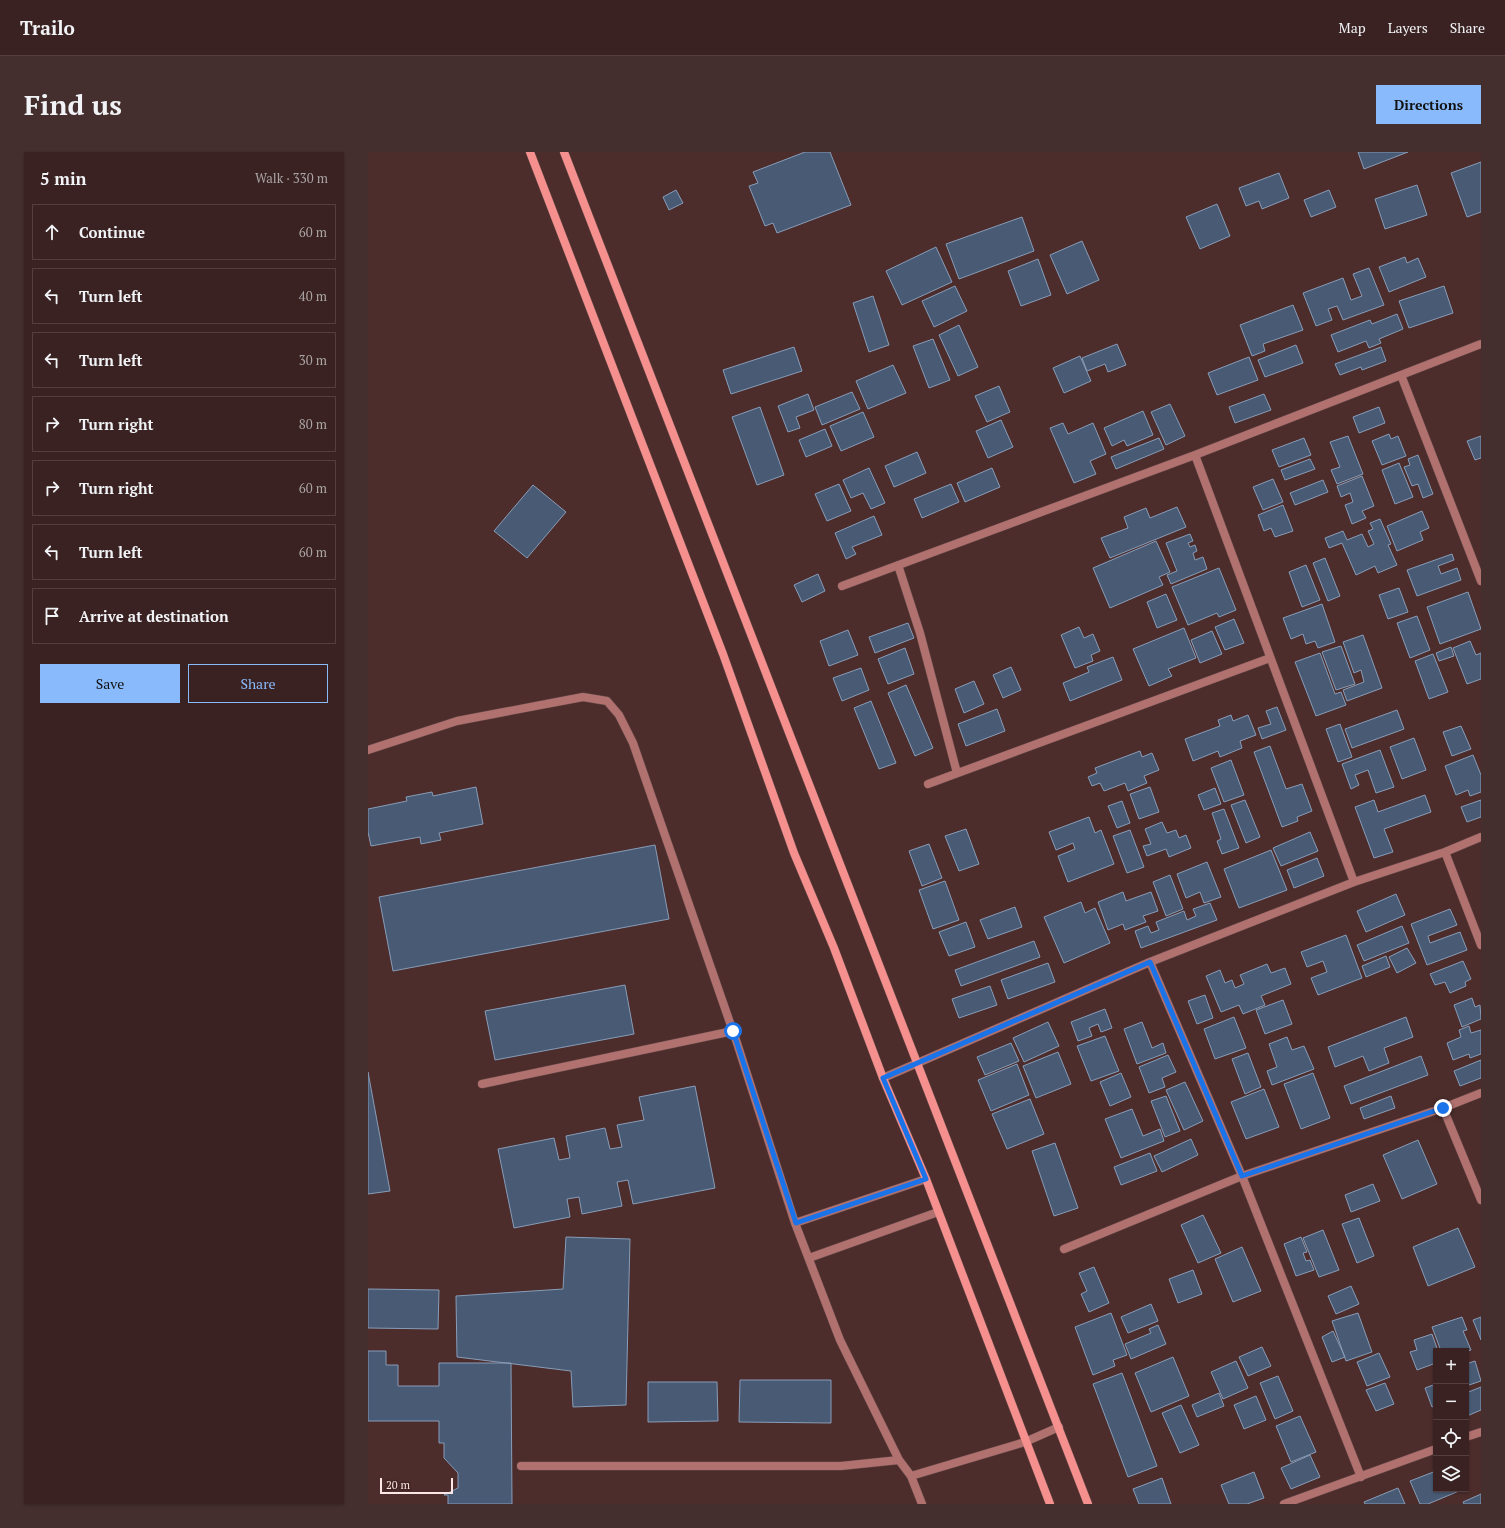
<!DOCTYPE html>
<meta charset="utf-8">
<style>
body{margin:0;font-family:"PT Serif",serif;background:#442f2e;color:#f1f3f6}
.controls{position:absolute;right:12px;bottom:12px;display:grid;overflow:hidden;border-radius:0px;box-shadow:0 1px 3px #0004}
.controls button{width:36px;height:36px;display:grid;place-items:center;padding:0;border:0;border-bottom:1px solid #533f3f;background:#392221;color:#f1f3f6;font:20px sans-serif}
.scale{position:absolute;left:12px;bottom:10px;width:73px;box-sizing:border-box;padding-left:4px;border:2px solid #fce7e6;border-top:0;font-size:11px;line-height:14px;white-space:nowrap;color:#fce7e6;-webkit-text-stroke:3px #412322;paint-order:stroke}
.stop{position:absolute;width:12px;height:12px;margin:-9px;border:3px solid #1a73e8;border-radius:50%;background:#fff}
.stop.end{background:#1a73e8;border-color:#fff;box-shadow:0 1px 4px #0008}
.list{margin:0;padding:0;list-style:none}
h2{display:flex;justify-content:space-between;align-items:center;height:52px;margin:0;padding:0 16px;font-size:17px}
h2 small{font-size:13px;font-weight:400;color:#aba4a5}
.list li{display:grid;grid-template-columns:26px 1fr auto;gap:12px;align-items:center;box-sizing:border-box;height:56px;margin:0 8px 8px;padding:0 8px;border:1px solid #533f3f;border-radius:0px}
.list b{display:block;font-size:15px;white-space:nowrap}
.list em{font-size:13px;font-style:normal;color:#aba4a5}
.actions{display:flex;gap:8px;padding:12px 16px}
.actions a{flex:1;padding:9px 0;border:1px solid #89bafc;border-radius:0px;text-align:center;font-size:14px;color:#89bafc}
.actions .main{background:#89bafc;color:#111}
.icon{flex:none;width:22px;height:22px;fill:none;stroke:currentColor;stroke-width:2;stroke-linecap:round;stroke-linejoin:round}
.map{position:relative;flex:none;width:1113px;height:1352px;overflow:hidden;border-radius:0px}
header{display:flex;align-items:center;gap:24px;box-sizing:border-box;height:56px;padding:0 20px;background:#392221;border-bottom:1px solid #533f3f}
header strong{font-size:19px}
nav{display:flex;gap:22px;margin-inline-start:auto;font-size:14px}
.intro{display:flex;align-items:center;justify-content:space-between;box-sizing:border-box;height:96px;padding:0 24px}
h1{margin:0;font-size:28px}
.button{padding:10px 18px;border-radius:0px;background:#89bafc;color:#111;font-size:14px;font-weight:700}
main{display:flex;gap:24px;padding:0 24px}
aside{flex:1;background:#392221;border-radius:0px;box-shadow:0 1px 3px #0004}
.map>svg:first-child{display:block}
</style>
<header>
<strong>Trailo</strong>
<nav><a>Map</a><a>Layers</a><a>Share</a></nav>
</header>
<div class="intro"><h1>Find us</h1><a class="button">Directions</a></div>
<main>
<aside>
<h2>5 min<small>Walk · 330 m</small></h2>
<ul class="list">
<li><svg class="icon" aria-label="ahead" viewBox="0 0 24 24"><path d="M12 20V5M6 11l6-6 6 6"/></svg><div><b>Continue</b></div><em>60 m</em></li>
<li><svg class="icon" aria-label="left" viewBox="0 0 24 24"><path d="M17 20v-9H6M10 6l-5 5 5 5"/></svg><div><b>Turn left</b></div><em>40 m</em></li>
<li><svg class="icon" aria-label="left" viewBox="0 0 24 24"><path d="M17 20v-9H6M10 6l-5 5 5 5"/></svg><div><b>Turn left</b></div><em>30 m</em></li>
<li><svg class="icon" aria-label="right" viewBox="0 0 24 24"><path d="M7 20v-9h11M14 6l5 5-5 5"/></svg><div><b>Turn right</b></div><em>80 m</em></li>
<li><svg class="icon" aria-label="right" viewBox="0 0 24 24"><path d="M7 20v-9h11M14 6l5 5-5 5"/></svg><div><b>Turn right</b></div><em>60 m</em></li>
<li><svg class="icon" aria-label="left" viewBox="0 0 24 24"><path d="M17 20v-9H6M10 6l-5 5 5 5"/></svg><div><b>Turn left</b></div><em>60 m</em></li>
<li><svg class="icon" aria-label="arrive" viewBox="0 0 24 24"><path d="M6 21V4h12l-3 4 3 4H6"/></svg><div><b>Arrive at destination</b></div></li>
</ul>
<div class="actions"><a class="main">Save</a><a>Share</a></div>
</aside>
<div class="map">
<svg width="1113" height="1352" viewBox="0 0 1113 1352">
<rect width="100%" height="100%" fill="#4c2d2c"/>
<!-- building -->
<path fill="#495b74" stroke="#889cb8" d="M437,0H462L483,53L409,81L405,71L397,74L381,34L390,31L385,20Z
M990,0H1040L996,17Z
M1113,10V60L1099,65L1083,21Z
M911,21L921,46L894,57L891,49L878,54L871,36Z
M1049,33L1059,63L1017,77L1007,47Z
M308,38L315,51L301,58L295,45Z
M961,38L968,55L943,65L936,48Z
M849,52L862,84L832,97L818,65Z
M654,65L666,99L591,127L578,92Z
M714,89L731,128L699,142L682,103Z
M568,95L584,130L534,153L518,119Z
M1037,105L1039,111L1050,106L1058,125L1021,140L1011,115Z
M670,107L683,143L653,154L640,119Z
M1001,116L1016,153L975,168L969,154L960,157L964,168L948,174L935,141L975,126L983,148L994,144L985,122Z
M587,134L599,159L566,175L554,149Z
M1076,134L1085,161L1041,176L1031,149Z
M505,144L521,193L501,200L485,151Z
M925,153L935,178L895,192L897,199L884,204L872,173Z
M1029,162L1035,177L1011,187L1013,191L1001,196L998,189L970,200L963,183L1002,168L1004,172Z
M591,173L610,215L590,224L571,183Z
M565,187L582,228L561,236L545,194Z
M749,192L758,213L740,220L737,212L719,219L714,206Z
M928,193L935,211L897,225L890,208Z
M426,195L434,219L363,242L355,218Z
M1013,195L1018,209L994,218L993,215L972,223L967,212Z
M712,204L723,229L696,241L685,216Z
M881,205L890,228L849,243L840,221Z
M525,213L538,241L500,257L488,229Z
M631,234L642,260L619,270L607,244Z
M484,240L492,257L454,273L447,255Z
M440,242L446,258L428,265L432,276L420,280L410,254Z
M896,242L903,258L867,271L861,255Z
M802,252L817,284L798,293L783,260Z
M392,255L416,323L389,333L364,265Z
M1011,255L1017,271L991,281L985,265Z
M775,259L785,283L759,294L756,288L744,294L736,276Z
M495,260L506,285L473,299L462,274Z
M633,268L645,295L620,306L608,279Z
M695,271L700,282L725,271L738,302L722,309L728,322L706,331L682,276Z
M457,277L464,294L438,305L431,288Z
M1021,282L1023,287L1030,284L1038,304L1014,313L1004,289Z
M980,284L995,322L969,332L963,318L972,315L962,290Z
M1113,284V306L1107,308L1099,289Z
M791,286L796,297L748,317L743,305Z
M936,286L943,303L911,315L904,298Z
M549,300L558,321L526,335L517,314Z
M1050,303L1065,342L1055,346L1050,332L1044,334L1036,315L1042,313L1040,307Z
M942,307L947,317L917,328L913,318Z
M1031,311L1045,345L1027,352L1014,318Z
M501,316L517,351L503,357L495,341L483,346L475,328Z
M624,316L632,335L597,350L589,331Z
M994,324L1006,354L994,359L998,366L984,372L977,353L985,350L982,341L973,345L969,334Z
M905,327L915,350L895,358L885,335Z
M955,328L960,340L927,353L922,341Z
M471,332L483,359L459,369L447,342Z
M583,332L591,350L554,366L546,347Z
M165,333L198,360L159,406L126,379Z
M915,353L925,379L907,385L903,376L896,379L890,363Z
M809,355L818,375L742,406L733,386L760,376L756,365L778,356L782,366Z
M1054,359L1061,376L1052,380L1055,388L1029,399L1019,374Z
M506,364L514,383L484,395L488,402L478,407L467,381Z
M1012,367L1023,392L1020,393L1029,413L1010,421L1007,414L988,423L974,391L961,396L957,386L975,379L979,388L994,382L1000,395L1006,392L1000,379L1005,377L1002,371Z
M822,382L825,389L820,391L822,395L827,393L829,399L825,401L827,408L835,405L839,417L803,432L799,423L809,419L798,391Z
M788,389L802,420L791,425L795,433L742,456L725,416Z
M1084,402L1086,408L1070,414L1073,422L1089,416L1093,428L1049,444L1039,418Z
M957,406L972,444L960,449L945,411Z
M938,413L952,448L934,455L921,420Z
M851,416L868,458L851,465L849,461L820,473L804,435Z
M450,422L457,439L434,450L426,433Z
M1031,436L1040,460L1020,467L1011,443Z
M1100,440L1113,477L1072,492L1059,455Z
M798,442L809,468L789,476L779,450Z
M954,452L967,490L950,496L947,489L938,492L935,482L923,487L915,466Z
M1049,464L1062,498L1042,506L1029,471Z
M866,467L876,491L857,498L847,475Z
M540,471L546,486L507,501L501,485Z
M711,475L716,486L725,482L732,499L723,503L725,509L707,516L693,483Z
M816,476L828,506L800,517L804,524L781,534L765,497Z
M480,478L490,503L461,514L452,489Z
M844,479L854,502L832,511L823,488Z
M995,483L1014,536L979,549L975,538L996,530L993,518L986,521L975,490Z
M1102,489L1108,503L1113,501V527L1099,532L1085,496Z
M973,494L987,532L968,538L954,500Z
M1083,495L1086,504L1071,509L1068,501Z
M537,496L546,522L520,532L510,507Z
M952,501L967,542L973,540L978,553L948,564L927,510Z
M1065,502L1080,540L1061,547L1047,509Z
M745,505L754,528L702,549L695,531L721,520L719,515Z
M643,515L653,538L635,546L625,523Z
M493,516L501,538L474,549L465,526Z
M606,529L616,552L596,561L587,537Z
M538,533L565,596L547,604L520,541Z
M503,549L528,611L511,617L486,556Z
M909,555L918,578L894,587L890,576L903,572L898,559Z
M629,557L637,579L598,594L590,572Z
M1029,558L1036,577L984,596L977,577Z
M863,563L865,569L880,563L888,583L872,589L874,596L852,605L850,599L825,609L817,587L852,574L850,568Z
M972,572L984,605L970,610L958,577Z
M1093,574L1103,597L1084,604L1075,580Z
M1046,586L1058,618L1034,627L1022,595Z
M902,594L918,637L934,632L944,659L929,665L930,669L914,675L886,600Z
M1012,598L1026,635L1008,641L1000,618L987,623L991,633L983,637L974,612Z
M772,599L774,605L784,601L791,618L776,624L779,631L760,639L757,631L736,639L732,631L724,634L720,625L729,621L727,616Z
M1105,603L1113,623V640L1102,644L1100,638L1088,643L1077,614Z
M863,608L876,643L856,650L843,616Z
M108,635L115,672L71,681L73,688L53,692L52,685L3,694L0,680V657L39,649L38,645L64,640L65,644Z
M782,635L791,660L771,667L762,642Z
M847,636L853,652L836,658L830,643Z
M1057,643L1063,660L1016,677L1025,700L1006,706L987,655L1006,648L1010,660Z
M877,648L892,685L878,691L863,653Z
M1113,648V665L1099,670L1093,655Z
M754,649L762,671L749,676L740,654Z
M856,657L871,696L854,702L849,689L853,687L844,661Z
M721,665L727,681L733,678L746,712L700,730L690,704L707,697L705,691L688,698L681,680Z
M794,670L799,681L808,678L811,686L818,683L823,696L801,705L798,697L779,704L775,694L783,692L777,677Z
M598,677L611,712L591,719L577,684Z
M762,678L776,715L759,721L745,684Z
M942,680L950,699L913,714L905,696Z
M561,692L574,726L554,734L541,699Z
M287,693L301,767L25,819L11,745Z
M903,698L919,738L871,756L856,717Z
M949,706L956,724L926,736L919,718Z
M839,710L853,745L836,751L832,740L818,746L809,722Z
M802,723L815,757L798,764L785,730Z
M577,729L591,768L565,777L551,738Z
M755,740L758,749L783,740L790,759L775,764L778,770L757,778L755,772L740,778L730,750Z
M1028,742L1037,763L998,780L989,759Z
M713,750L717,761L727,756L742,791L696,811L676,765Z
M842,751L849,768L773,796L767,779L780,774L783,781L791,778L788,770L816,759L819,768L828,764L825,757Z
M647,755L654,775L620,787L612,768Z
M1082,757L1089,773L1060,784L1062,791L1092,780L1099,798L1059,813L1043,772Z
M598,770L607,795L581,804L571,780Z
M1034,774L1041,791L996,809L989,793Z
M978,783L994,826L950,843L943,826L959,820L955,809L939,815L933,800Z
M666,789L672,805L593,834L587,818Z
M1039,796L1048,811L1029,821L1021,805Z
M1018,804L1022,815L998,825L994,814Z
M1095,809L1103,827L1097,830L1098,834L1082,841L1077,830L1067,833L1062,822Z
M680,811L687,830L640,847L633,828Z
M899,812L903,821L917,816L923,832L893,844L897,853L875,862L871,853L853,860L838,824L852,818L857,831L864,828L867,836L876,832L872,823Z
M257,833L266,882L127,908L117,859Z
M622,834L629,853L591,866L584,847Z
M837,843L845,866L829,872L820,849Z
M1104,846L1107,855L1112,853L1113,867L1094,875L1086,853Z
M915,848L924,872L897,882L888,858Z
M737,857L744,876L733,880L730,872L721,876L724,884L710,889L703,870Z
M866,865L878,896L847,907L836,877Z
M1038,865L1045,885L1016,896L1021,911L1001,919L995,904L967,915L960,895Z
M680,870L691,894L656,910L645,886Z
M774,870L784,896L795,891L798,901L769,912L756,877Z
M1101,874L1103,881L1113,878V902L1102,906L1101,902L1085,908L1079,891L1093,885L1091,878Z
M737,884L751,919L723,929L709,894Z
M919,885L924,898L936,894L946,917L904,933L899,919L909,915L901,892Z
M643,891L651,909L617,923L609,905Z
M690,900L703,932L668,946L655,914Z
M880,901L893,935L877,942L864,907Z
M800,903L808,920L794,926L797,935L781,941L771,915Z
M1053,904L1060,923L983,952L976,934Z
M1113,908V926L1092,934L1086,919Z
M649,912L661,943L623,959L610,928Z
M0,920L22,1039L0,1042Z
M753,921L763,945L742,954L732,930Z
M945,921L962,966L933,977L916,932Z
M817,930L835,969L816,978L798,938Z
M327,934L347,1036L265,1052L260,1028L249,1030L254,1054L214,1062L211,1045L199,1047L202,1065L146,1076L130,997L186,986L191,1008L202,1006L198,984L237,976L242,997L254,995L249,973L276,968L271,945Z
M896,937L911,975L878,987L863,950Z
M798,944L812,979L797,985L783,949Z
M1023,944L1027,956L996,967L992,956Z
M662,947L676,982L639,997L624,962Z
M764,957L775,984L792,977L796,989L753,1006L737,967Z
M823,987L830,1003L794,1020L786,1004Z
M1050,988L1069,1032L1034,1047L1015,1003Z
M687,991L710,1056L686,1064L664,999Z
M782,1001L789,1019L753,1033L746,1015Z
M1005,1032L1012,1049L983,1060L977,1043Z
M835,1063L853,1101L830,1111L813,1073Z
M991,1066L1006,1104L989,1111L974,1072Z
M1090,1076L1107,1115L1060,1134L1045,1095Z
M955,1078L971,1118L951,1125L935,1086Z
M198,1085L262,1087L258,1253L205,1255L203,1219L89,1205L88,1144L195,1137Z
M933,1085L939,1100L935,1101L938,1109L942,1108L946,1118L928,1124L916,1092Z
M874,1095L893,1139L865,1150L847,1107Z
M726,1115L741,1151L721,1160L713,1142L719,1139L711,1121Z
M825,1118L834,1142L810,1151L801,1127Z
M983,1134L991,1152L968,1162L960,1144Z
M0,1137L71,1138L70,1177L0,1176Z
M783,1152L790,1169L760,1181L753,1165Z
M743,1161L759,1203L745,1208L747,1214L725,1223L707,1175Z
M990,1161L1004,1200L978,1209L964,1169Z
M1094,1165L1099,1178L1095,1179L1103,1198L1098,1200L1073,1199L1064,1175Z
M1113,1165V1188L1105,1168Z
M790,1173L798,1192L763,1207L757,1192L783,1181L781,1177Z
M965,1179L977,1205L964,1210L954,1185Z
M1064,1182L1070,1199H1068V1211L1049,1218L1042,1200L1049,1198L1046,1188Z
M894,1195L903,1214L880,1224L871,1205Z
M0,1199H18V1213H30V1234H71V1211H143L144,1352H80V1343H76L90,1336V1321L76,1306V1291H71V1269H0Z
M1011,1201L1022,1225L999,1234L989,1210Z
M805,1205L821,1244L783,1260L767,1221Z
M868,1209L880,1236L855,1247L843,1220Z
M1107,1209L1113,1229L1098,1234V1212Z
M754,1221L789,1314L760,1325L725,1232Z
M910,1224L925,1259L907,1267L892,1231Z
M372,1228H463V1271L371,1270Z
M280,1230H349L350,1269L280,1270Z
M1017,1231L1026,1252L1008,1259L998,1238Z
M1068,1232V1253L1064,1255L1057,1236Z
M1113,1235V1258L1099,1264L1098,1241Z
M851,1241L856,1254L829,1265L824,1253Z
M888,1244L898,1268L876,1277L866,1253Z
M813,1253L831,1293L812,1301L794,1261Z
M932,1264L948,1300L923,1310L908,1274Z
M942,1303L952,1325L923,1337L913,1316Z
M1068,1319V1337H1090L1091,1339L1060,1352H1052L1042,1329Z
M886,1320L896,1346L879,1352H861L853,1333Z
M794,1326L803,1352H771L765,1337Z
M1030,1336L1037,1352H997L996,1350Z
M1113,1342V1352H1096L1095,1350Z"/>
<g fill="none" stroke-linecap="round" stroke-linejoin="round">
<defs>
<path id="lane" d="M0,598L89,569L215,545L239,549L251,563L265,591L369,891L427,1071L472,1188L531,1308L543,1324L554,1352
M114,932L365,879
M427,1071L558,1027
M441,1106L570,1060
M153,1314H473L531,1308
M543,1324L657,1290L691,1275"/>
<path id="street" d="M1033,223L1113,429
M827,303L986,730
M530,413L552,481L589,621
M474,434L827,303L1113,192
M560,632L902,506
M1077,700L1113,793
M782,810L874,1024L993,1325
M515,926L782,810L986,730L1077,700L1113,685
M1075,956L1113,1048
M696,1097L874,1024L1075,956L1113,941
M1098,1285L1113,1280
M916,1352L1068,1297"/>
<path id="secondary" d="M162,0L355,502L426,701L466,796L515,926L558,1027L682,1352
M196,0L720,1352"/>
</defs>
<!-- lane casing -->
<use href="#lane" stroke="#684b4a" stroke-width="9"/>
<!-- street casing -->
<use href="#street" stroke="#684b4a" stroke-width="9"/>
<!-- secondary casing -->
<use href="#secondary" stroke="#684b4a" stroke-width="9"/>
<!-- lane -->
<use href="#lane" stroke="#b1716f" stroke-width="8"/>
<!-- street -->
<use href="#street" stroke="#b1716f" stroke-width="8"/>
<!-- secondary -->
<use href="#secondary" stroke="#f5908e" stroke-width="8"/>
</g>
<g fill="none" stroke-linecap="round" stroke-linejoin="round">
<!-- route -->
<path stroke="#1a73e8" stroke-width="5" d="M365,879L428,1071L558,1027L515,926L782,810L874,1024L1075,956"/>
</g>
</svg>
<div class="controls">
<button>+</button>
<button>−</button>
<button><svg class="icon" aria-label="locate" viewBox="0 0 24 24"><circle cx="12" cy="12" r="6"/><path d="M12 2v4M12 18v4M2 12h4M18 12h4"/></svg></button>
<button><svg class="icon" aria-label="layers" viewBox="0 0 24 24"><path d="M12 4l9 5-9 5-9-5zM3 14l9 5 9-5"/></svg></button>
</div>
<div class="scale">20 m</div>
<div class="stop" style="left:365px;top:879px"></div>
<div class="stop end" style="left:1075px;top:956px"></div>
</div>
</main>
